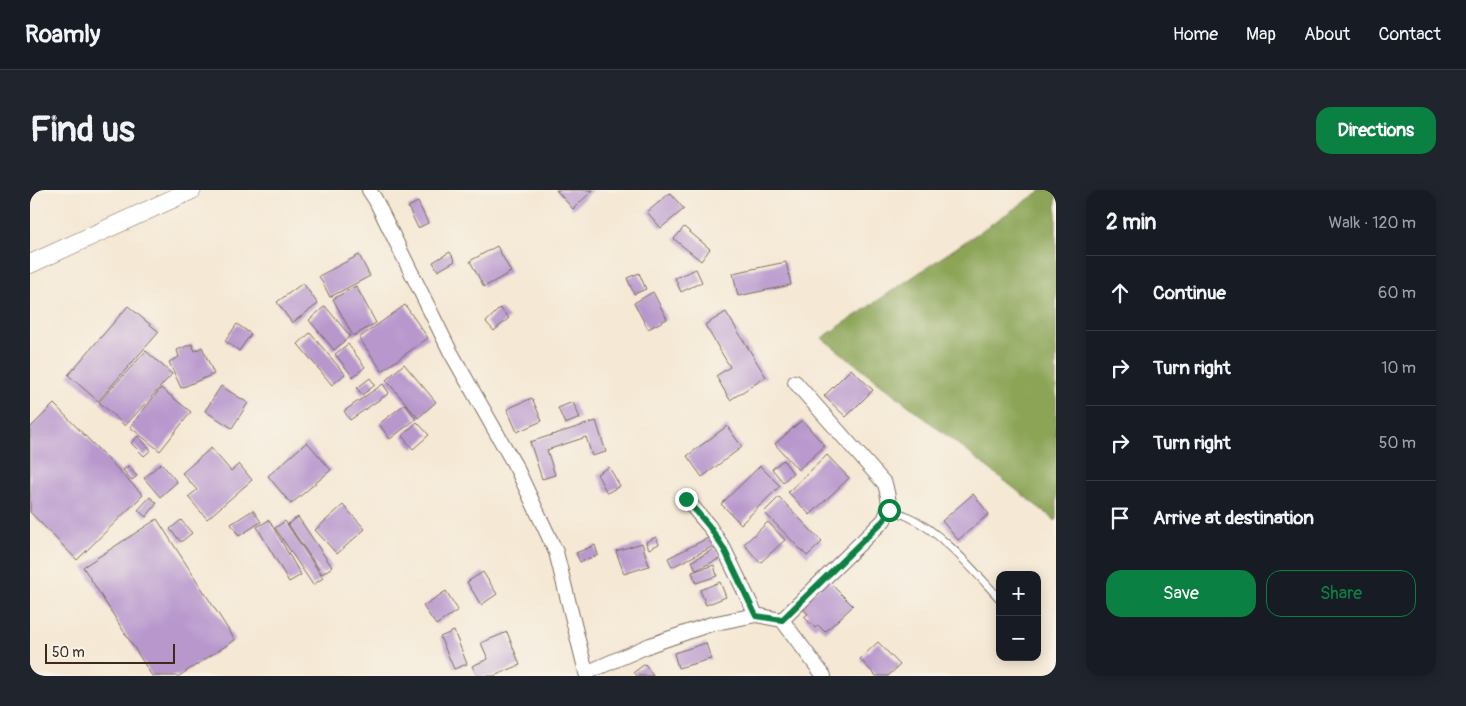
<!DOCTYPE html>
<meta charset="utf-8">
<style>
body{margin:0;font-family:Pangolin,sans-serif;background:#20242c;color:#f1f3f6}
.controls{position:absolute;right:15px;bottom:15px;display:grid;overflow:hidden;border-radius:10px;box-shadow:0 2px 12px #0003}
.controls button{width:45px;height:45px;display:grid;place-items:center;padding:0;border:0;border-bottom:1px solid #363941;background:#171b24;color:#f1f3f6;font:25px sans-serif}
.scale{position:absolute;left:15px;bottom:12px;width:130px;box-sizing:border-box;padding-left:5px;border:2px solid #3b2a1e;border-top:0;font-size:14px;line-height:18px;white-space:nowrap;color:#3b2a1e;-webkit-text-stroke:4px #f7f3e8;paint-order:stroke}
.stop{position:absolute;width:15px;height:15px;margin:-11px;border:4px solid #0b8043;border-radius:50%;background:#fff}
.stop.end{background:#0b8043;border-color:#fff;box-shadow:0 1px 5px #0008}
.list{margin:0;padding:0;list-style:none}
h2{display:flex;justify-content:space-between;align-items:center;height:65px;margin:0;padding:0 20px;font-size:21px}
h2 small{font-size:16px;font-weight:400;color:#9ea1a6}
.list li{display:grid;grid-template-columns:32px 1fr auto;gap:15px;align-items:center;box-sizing:border-box;height:75px;padding:0 20px;border-top:1px solid #363941}
.list b{display:block;font-size:19px;white-space:nowrap}
.list em{font-size:16px;font-style:normal;color:#9ea1a6}
.actions{display:flex;gap:10px;padding:15px 20px}
.actions a{flex:1;padding:11px 0;border:1px solid #0b8043;border-radius:15px;text-align:center;font-size:18px;color:#0b8043}
.actions .main{background:#0b8043;color:#fff}
.icon{flex:none;width:28px;height:28px;fill:none;stroke:currentColor;stroke-width:2;stroke-linecap:round;stroke-linejoin:round}
.map{position:relative;flex:none;width:1026px;height:486px;overflow:hidden;border-radius:15px}
header{display:flex;align-items:center;gap:30px;box-sizing:border-box;height:70px;padding:0 25px;background:#171b24;border-bottom:1px solid #363941}
header strong{font-size:24px}
nav{display:flex;gap:28px;margin-inline-start:auto;font-size:18px}
.intro{display:flex;align-items:center;justify-content:space-between;box-sizing:border-box;height:120px;padding:0 30px}
h1{margin:0;font-size:35px}
.button{padding:12px 22px;border-radius:15px;background:#0b8043;color:#fff;font-size:18px;font-weight:700}
main{display:flex;gap:30px;padding:0 30px}
aside{flex:1;background:#171b24;border-radius:15px;box-shadow:0 2px 12px #0003}
.map>svg:first-child{display:block}
</style>
<header>
<strong>Roamly</strong>
<nav><a>Home</a><a>Map</a><a>About</a><a>Contact</a></nav>
</header>
<div class="intro"><h1>Find us</h1><a class="button">Directions</a></div>
<main>
<div class="map">
<svg width="1026" height="486" viewBox="0 0 1026 486">
<rect width="100%" height="100%" fill="#f7f3e8"/>
<filter id="ink" filterUnits="userSpaceOnUse"><feTurbulence type="fractalNoise" baseFrequency=".02" numOctaves="2"/><feDisplacementMap in="SourceGraphic" scale="10" xChannelSelector="R" yChannelSelector="G"/><feConvolveMatrix kernelMatrix="1 2 1 2 8 2 1 2 1" color-interpolation-filters="sRGB"/></filter>
<filter id="wash" filterUnits="userSpaceOnUse"><feTurbulence type="fractalNoise" baseFrequency=".0096" numOctaves="4" result="noise"/><feDisplacementMap in="SourceGraphic" scale="20" xChannelSelector="R" yChannelSelector="G"/><feGaussianBlur stdDeviation="1.12" result="paint"/><feColorMatrix in="noise" values="0 0 0 0 0 0 0 0 0 0 0 0 0 0 0 0 0 1.4 0 .05"/><feComposite in="paint" operator="in"/></filter>
<g filter="url(#wash)">
<rect width="100%" height="100%" fill="#f5e8d4"/>
<!-- forest -->
<path fill="#8ba456" stroke="#63673a" d="M1012,0H1026V331L792,148Z"/>
<g id="blocks">
<!-- building -->
<path fill="#b897cd" d="M526,0H563L543,19Z
M640,3L654,19L631,38L617,22Z
M388,12L398,33L388,38L378,17Z
M654,37L680,59L671,71L644,49Z
M467,56L481,82L454,97L440,71Z
M420,62L425,71L408,81L403,72Z
M329,65L340,86L300,107L289,86Z
M756,72L761,95L708,106L703,83Z
M666,79L672,92L651,102L645,88Z
M609,83L616,99L604,104L597,88Z
M273,93L288,114L262,133L247,112Z
M326,96L346,133L323,146L303,109Z
M623,102L637,129L618,139L604,113Z
M375,115L398,148L352,181L329,148Z
M98,116L129,142L68,211L38,185Z
M295,116L320,146L304,160L279,130Z
M470,118L479,128L464,141L456,132Z
M696,122L736,187L700,210L686,186L700,177L675,135Z
M207,134L221,144L209,161L195,151Z
M280,143L315,184L302,195L268,154Z
M162,154L165,161L172,157L184,184L151,198L139,172L149,167L147,160Z
M318,154L335,177L323,187L305,164Z
M116,161L142,184L95,236L69,212Z
M374,174L406,212L388,228L356,190Z
M821,179L843,200L816,227L794,206Z
M340,188L345,195L332,205L327,198Z
M353,194L359,203L320,230L314,221Z
M191,196L218,213L202,238L175,221Z
M131,198L161,222L130,261L100,237Z
M502,208L512,231L487,242L477,219Z
M543,212L550,228L535,234L528,218Z
M24,214L113,305L47,370L0,322V238Z
M375,214L386,229L360,249L349,234Z
M772,230L795,256L768,280L745,254Z
M566,231L576,262L562,266L556,247L517,260L525,285L512,289L500,252Z
M387,232L399,245L383,259L372,246Z
M697,236L712,257L672,287L657,266Z
M108,246L121,260L114,266L101,253Z
M277,252L301,280L261,314L238,286Z
M181,258L201,281L209,274L222,290L177,329L158,307L167,300L152,283Z
M797,265L819,288L780,325L758,302Z
M753,270L763,283L753,292L742,279Z
M131,273L147,292L130,307L114,288Z
M98,276L107,286L102,290L93,280Z
M730,276L750,296L711,334L691,314Z
M579,277L590,296L577,303L567,284Z
M943,304L959,324L928,350L912,331Z
M120,307L127,313L116,327L108,320Z
M749,307L792,352L777,366L734,322Z
M313,315L335,339L307,364L285,340Z
M223,320L231,332L209,346L201,334Z
M268,327L302,377L292,384L258,334Z
M127,329L205,450L149,486H122L53,377Z
M151,330L162,343L151,352L140,339Z
M239,330L271,385L259,392L227,337Z
M255,331L293,388L283,395L245,338Z
M738,332L755,350L730,373L714,354Z
M682,346L686,355L642,377L638,368Z
M626,347L629,354L619,359L616,352Z
M612,353L619,376L594,384L586,361Z
M565,355L568,365L550,372L546,363Z
M686,358L691,368L666,380L662,371Z
M684,375L687,386L666,393L662,382Z
M453,382L467,404L451,415L437,392Z
M797,390L823,416L795,442L788,435L785,438L774,427L778,424L770,415Z
M690,392L696,407L676,415L670,400Z
M416,401L428,420L406,435L393,416Z
M424,441L437,474L424,479L410,447Z
M477,442L490,475L464,486H447L442,476L458,469L451,453Z
M848,452L870,475L858,486H846L830,469Z
M676,453L681,469L648,478L644,463Z
M615,474L623,486H607L604,482Z"/>
</g>
</g>
<g filter="url(#ink)">
<use href="#blocks" fill-opacity="0" stroke="#7c6c5e" stroke-width="1"/>
<g fill="none" stroke-linecap="round" stroke-linejoin="round">
<defs>
<path id="service" d="M859,319C865,322 871,323 877,326C912,342 944,381 970,409"/>
<path id="minor" d="M339,0L345,9L420,161L487,279L526,362L557,486
M656,309L679,336L694,359L726,425
M752,430L794,486
M556,483L620,455L681,434L726,425L752,430L854,330C861,316 859,309 855,294L765,192"/>
<path id="tertiary" d="M0,74L162,0"/>
</defs>
<!-- service casing -->
<use href="#service" stroke="#7c6c5e" stroke-width="9"/>
<!-- minor casing -->
<use href="#minor" stroke="#7c6c5e" stroke-width="16"/>
<!-- tertiary casing -->
<use href="#tertiary" stroke="#7c6c5e" stroke-width="19"/>
<!-- service -->
<use href="#service" stroke="#fff" stroke-width="7"/>
<!-- minor -->
<use href="#minor" stroke="#fff" stroke-width="14"/>
<!-- tertiary -->
<use href="#tertiary" stroke="#fff" stroke-width="18"/>
</g>
</g>
<g fill="none" stroke-linecap="round" stroke-linejoin="round" filter="url(#ink)">
<!-- route -->
<path stroke="#0b8043" stroke-width="6" d="M656,309L679,336L694,359L726,426L752,430L854,330L859,320"/>
</g>
</svg>
<div class="controls">
<button>+</button>
<button>−</button>
</div>
<div class="scale">50 m</div>
<div class="stop" style="left:859px;top:320px"></div>
<div class="stop end" style="left:656px;top:309px"></div>
</div>
<aside>
<h2>2 min<small>Walk · 120 m</small></h2>
<ul class="list">
<li><svg class="icon" aria-label="ahead" viewBox="0 0 24 24"><path d="M12 20V5M6 11l6-6 6 6"/></svg><div><b>Continue</b></div><em>60 m</em></li>
<li><svg class="icon" aria-label="right" viewBox="0 0 24 24"><path d="M7 20v-9h11M14 6l5 5-5 5"/></svg><div><b>Turn right</b></div><em>10 m</em></li>
<li><svg class="icon" aria-label="right" viewBox="0 0 24 24"><path d="M7 20v-9h11M14 6l5 5-5 5"/></svg><div><b>Turn right</b></div><em>50 m</em></li>
<li><svg class="icon" aria-label="arrive" viewBox="0 0 24 24"><path d="M6 21V4h12l-3 4 3 4H6"/></svg><div><b>Arrive at destination</b></div></li>
</ul>
<div class="actions"><a class="main">Save</a><a>Share</a></div>
</aside>
</main>
